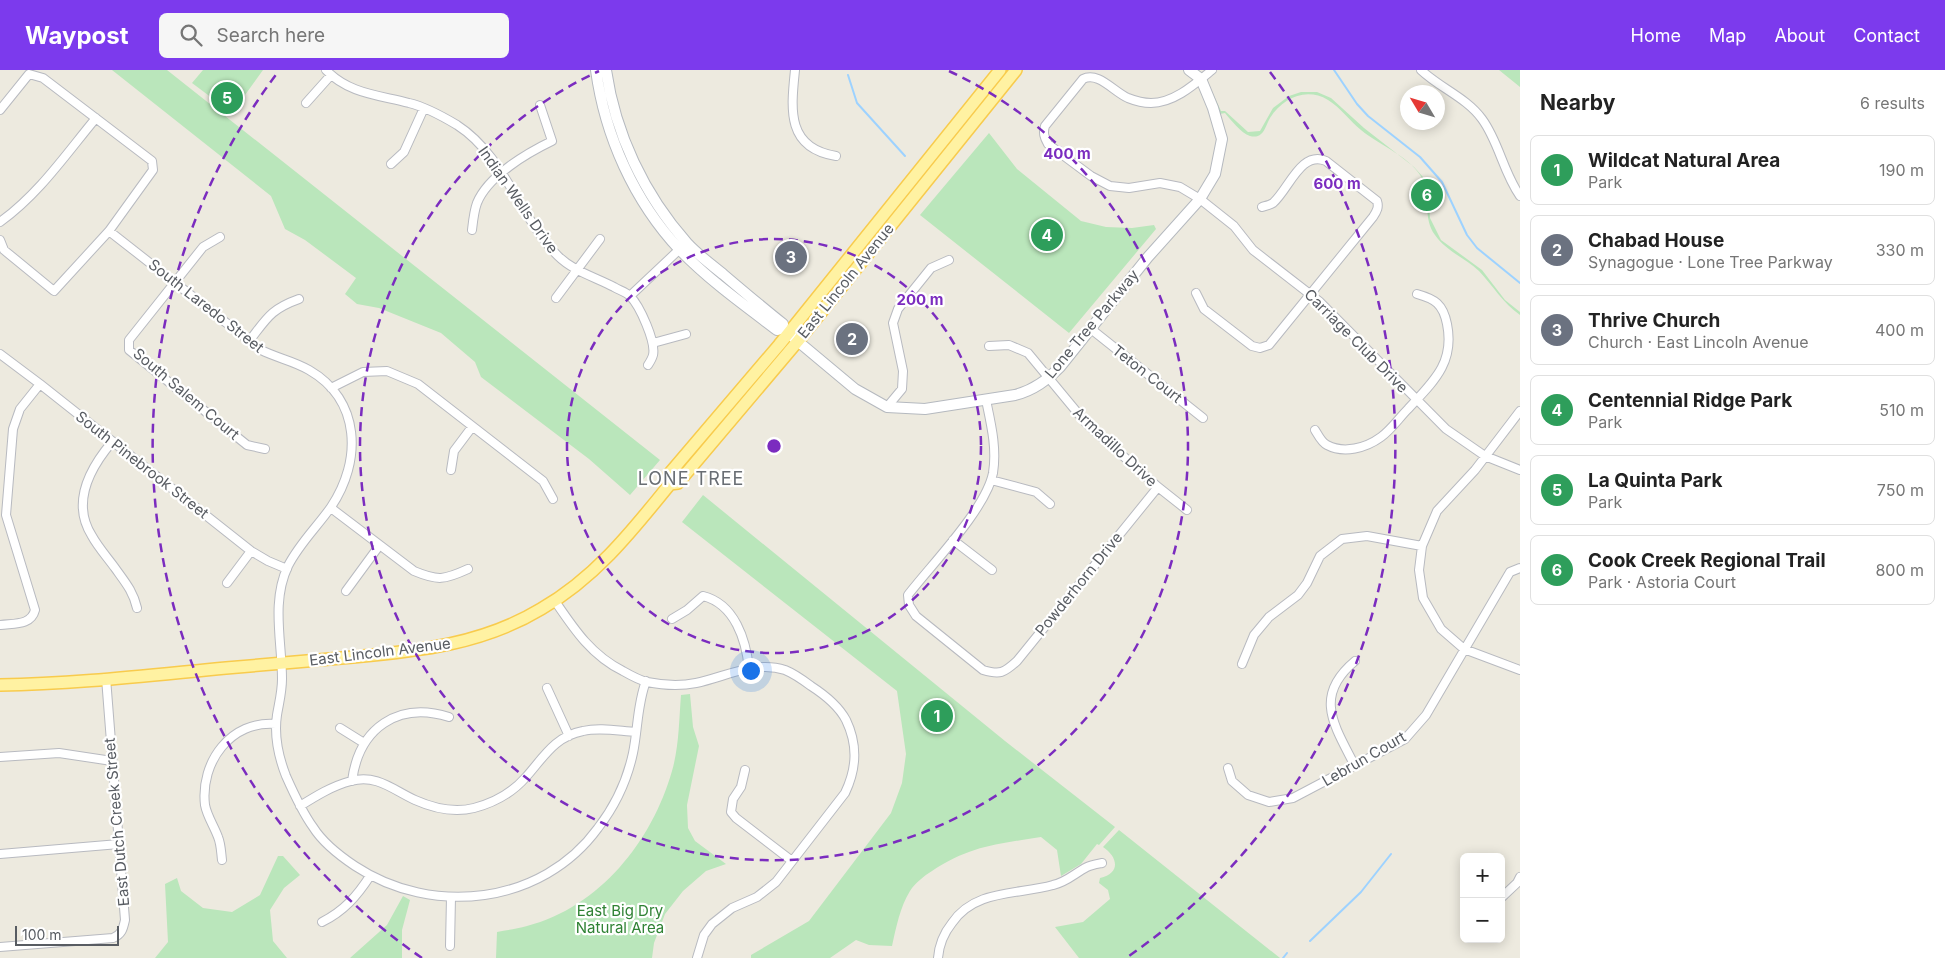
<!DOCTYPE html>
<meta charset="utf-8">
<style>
body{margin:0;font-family:Inter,sans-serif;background:#f6f6f6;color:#222}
.controls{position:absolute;right:15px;bottom:15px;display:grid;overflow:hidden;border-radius:8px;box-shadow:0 2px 12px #0003}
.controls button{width:45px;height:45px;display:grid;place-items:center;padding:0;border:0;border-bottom:1px solid #e0e0e0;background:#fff;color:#222;font:25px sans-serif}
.compass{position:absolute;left:1400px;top:15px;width:45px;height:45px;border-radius:50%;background:#fff;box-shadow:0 2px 12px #0003;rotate:308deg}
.scale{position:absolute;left:15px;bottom:12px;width:104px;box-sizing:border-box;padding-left:5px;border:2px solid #585c62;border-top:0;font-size:14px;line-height:18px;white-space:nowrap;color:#585c62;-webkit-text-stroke:4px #fff;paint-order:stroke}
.you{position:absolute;left:750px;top:600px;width:18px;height:18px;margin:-12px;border:4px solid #fff;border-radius:50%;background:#1a73e8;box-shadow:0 0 0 8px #1a73e833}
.badge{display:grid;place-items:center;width:32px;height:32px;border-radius:50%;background:#7c3aed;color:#fff;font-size:16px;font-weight:700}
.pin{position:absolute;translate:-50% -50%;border:2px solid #fff;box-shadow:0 1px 5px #0006}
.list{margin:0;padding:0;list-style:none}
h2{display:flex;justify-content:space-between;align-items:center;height:65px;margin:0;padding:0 20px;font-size:21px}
h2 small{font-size:16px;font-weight:400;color:#767676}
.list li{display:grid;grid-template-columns:32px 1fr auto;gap:15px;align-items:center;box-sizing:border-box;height:70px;margin:0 10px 10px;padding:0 10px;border:1px solid #e0e0e0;border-radius:8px}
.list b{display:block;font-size:19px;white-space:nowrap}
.list p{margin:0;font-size:16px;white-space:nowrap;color:#767676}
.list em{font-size:16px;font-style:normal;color:#767676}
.icon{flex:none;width:28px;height:28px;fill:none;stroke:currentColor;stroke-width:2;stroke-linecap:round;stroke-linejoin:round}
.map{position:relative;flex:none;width:1520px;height:888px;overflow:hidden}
header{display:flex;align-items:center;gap:30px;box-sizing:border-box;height:70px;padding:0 25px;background:#7c3aed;color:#fff}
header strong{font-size:24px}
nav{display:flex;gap:28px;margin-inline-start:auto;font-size:18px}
.search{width:350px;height:45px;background:#f6f6f6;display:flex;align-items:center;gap:12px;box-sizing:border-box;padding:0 18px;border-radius:8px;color:#767676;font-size:19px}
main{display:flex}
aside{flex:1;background:#fff}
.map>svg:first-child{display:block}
</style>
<header>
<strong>Waypost</strong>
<div class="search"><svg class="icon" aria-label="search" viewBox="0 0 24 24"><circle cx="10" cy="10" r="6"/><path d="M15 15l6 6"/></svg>Search here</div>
<nav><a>Home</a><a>Map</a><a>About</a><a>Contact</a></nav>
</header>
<main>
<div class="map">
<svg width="1520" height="888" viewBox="0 0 1520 888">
<rect width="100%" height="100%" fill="#edeadf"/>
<!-- green -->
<path fill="#bae6bb" d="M112,0H167L660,390L630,425L589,389L481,307L475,292L441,263L379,238L357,234L345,224L356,208L305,170L285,159L271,126Z
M203,0H263L232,43L192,13Z
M1196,0L1210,17L1221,41H1225L1248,62L1260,61L1273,38L1289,26L1301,22H1317L1331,28L1364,58L1414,97L1423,107L1428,122L1430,148L1441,170L1482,200L1505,230L1520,242V245C1503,233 1493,216 1479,201C1465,188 1446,181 1435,165C1423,149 1430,128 1423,110C1412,87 1380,76 1361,60C1350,51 1341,38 1328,30C1306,17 1283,28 1270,48C1267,53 1265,61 1261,64C1258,67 1254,67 1250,66C1241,63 1231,50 1225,43L1220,44Z
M1499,0H1520V17Z
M989,63L1017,99L1081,151L1106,157L1132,158L1154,155L1156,159L1069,263L920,145Z
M703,425L1005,671L1115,757L1099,775L1097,774L1081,794L1061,806L1057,780L1041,767C997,774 970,776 932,801C924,806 915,813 910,821C900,837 896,858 892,876L869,875L856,870L830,888H751V885L809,851L891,743L902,713L906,684L897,621L682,452Z
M690,624L693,657L699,676L687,735L688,758L695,771L726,794L706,801L683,821L665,844L654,873L652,888H496L497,862C507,860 517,859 527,856C600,837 652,771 672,701C679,677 679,650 681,625Z
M1119,760L1280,888H1079L1055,857L1083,852L1110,829L1108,820L1099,813L1100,808C1121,803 1118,787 1103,777Z
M278,786H283L300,805L284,818L270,840L273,871L287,888H155L168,872L165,814L177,808L181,821L203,838L232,842L260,825Z
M403,826L410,830L402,860V888H350L387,855Z"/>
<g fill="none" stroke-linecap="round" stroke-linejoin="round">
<!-- stream -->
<path stroke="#9dd2ff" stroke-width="2" d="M1334,0L1357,34L1368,46L1420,87L1442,112L1467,165L1477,178L1520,213
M848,5L857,33L905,86
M1310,871L1361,822L1391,784
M1283,888L1287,883"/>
<defs>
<path id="street" d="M326,0C349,24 379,25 409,33C426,37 442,46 457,55C505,86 519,147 558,186C573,201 595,207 614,217C619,220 626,222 630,226C640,236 656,272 653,285C652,289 650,292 648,295
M795,0C791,39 786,78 836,86
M1212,0C1195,14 1174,33 1151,33C1144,33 1133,30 1128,28C1114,22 1098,1 1083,9L1045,56C1043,63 1044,67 1048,74L1091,106L1110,116L1129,118L1160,113L1180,117L1200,129L1234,156L1253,180L1320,232L1446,359L1485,386L1520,400
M1421,0C1440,18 1467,28 1482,49C1499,72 1503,102 1520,126
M306,33L331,5
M0,40L29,4L43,8L152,91L153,100L109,161L54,221L4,180L0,170
M391,94L404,82L424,38
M0,152C39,124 66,84 96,48
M472,160C473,151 474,141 477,133C488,106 527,83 552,71L540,35
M109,161L261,280C277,288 294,291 309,300C361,330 362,391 331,437C317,457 299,474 288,496C271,532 282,571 282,609C282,622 279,633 277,645C274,665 279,688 286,706C294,724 302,742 313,757C323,773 340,786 355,796C432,847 542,835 598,758C615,736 627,711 633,683C638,659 637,635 646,611
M220,167L203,177L129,270V280L247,375L265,379
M1196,223L1204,239L1252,276L1260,278L1269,275L1373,147C1377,141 1379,137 1377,131L1326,91C1301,80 1289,119 1273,133C1270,135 1265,136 1262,137
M630,226L683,176
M556,228L600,169
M1091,259L1203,348
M250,270C267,248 271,239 299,229
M653,273L686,264
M989,276L1009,275L1028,283L1086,353L1158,417L1187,440
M0,284L40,314L251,481L268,491L287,499
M331,318L363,302L387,301L418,314L543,411L553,429
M986,330C991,354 997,378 993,403C986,439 931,495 908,525L909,535L916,546L983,600C1000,605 1004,603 1017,591L1158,417
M887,337L902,319L903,301L893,253L898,239L931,198L949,190
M1520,341L1475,400L1437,441L1422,476L1419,500L1423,528L1441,559L1464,579L1520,600
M1315,360C1318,365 1322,373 1327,375C1344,384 1366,378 1381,367C1391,360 1399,348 1408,339C1433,312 1455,293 1447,254C1443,234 1435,229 1417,224
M112,372C90,398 71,433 92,466C98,477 107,487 115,498C125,512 133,521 137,538
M451,400L454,381L472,357
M991,410L1036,422L1050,434
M331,438L414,501C438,511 444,510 468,499
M953,470L992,500
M227,513L251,481
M346,521L379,476
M555,531C574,559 591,585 623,601C630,605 639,610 647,612C662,615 681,616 696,613C725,607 755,590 785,600C795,604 803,610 811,616C825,625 838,635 846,650C858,675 857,698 845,723L776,812L757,827L732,838L712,854L704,865L697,888
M672,549L687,540L703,526C735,534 746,570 749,599
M0,555C13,553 31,556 35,540L6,445L13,359L20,339L40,314
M1242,594L1254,565L1269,547L1298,525L1307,513L1320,486L1342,469L1367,466L1422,476
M547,618L569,666
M340,658L364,673
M0,687L59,683L112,691
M1355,696C1334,655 1313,626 1355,591
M1228,698L1232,711L1248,725L1269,732L1293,728L1405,669L1426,645L1510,502L1520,498
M745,700L741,717L733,729L731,742L736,748L792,791
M352,711C359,658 398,631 449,647
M300,736C316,726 332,716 351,711C377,704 393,720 415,730C433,738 454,743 474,738C493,733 512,723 526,707C543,688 555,666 583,661C600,657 619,661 636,662
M0,784L119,774
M222,790C221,782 221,774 218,767C214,756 207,746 205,735C200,692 231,650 276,654
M1501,828L1517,813L1520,807
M322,852C344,841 357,826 370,806
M450,876L451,827
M0,877L113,868C122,864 123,859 125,850L106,608
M938,888C939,875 944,863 952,853C975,819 1018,825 1053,815C1067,812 1075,803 1087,797C1091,795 1097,794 1102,793"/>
<path id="secondary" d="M596,0C605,66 634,131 680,180C709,210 744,235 777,260L782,258L855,319L887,337L925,339L1015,325C1034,320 1047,310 1060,297L1148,187L1200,129L1215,104L1222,69L1213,38L1201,9L1189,0
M606,0C615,63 644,125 687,173C698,185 712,195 724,205C744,222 763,238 783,254L782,258"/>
<path id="primary" d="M670,414L669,404L779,275L1000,0
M0,615C75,614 151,605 226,598C268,594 311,591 353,587C419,581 483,574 541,539C595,508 632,461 670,414L678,413L798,271L1016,0"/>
</defs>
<!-- street casing -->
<use href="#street" stroke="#b8bac0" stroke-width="10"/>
<!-- secondary casing -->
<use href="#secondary" stroke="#b5b9bf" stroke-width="12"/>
<!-- primary casing -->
<use href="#primary" stroke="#f8cb4d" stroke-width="14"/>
<!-- street -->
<use href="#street" stroke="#fff" stroke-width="8"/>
<!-- secondary -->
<use href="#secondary" stroke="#fff" stroke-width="10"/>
<!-- primary -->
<use href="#primary" stroke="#fff2a2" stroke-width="11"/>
</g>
<!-- distance rings -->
<g fill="none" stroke="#7b2cbf" stroke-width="2.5" stroke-dasharray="9 6">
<circle cx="774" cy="376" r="207"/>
<path d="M949 1A414 414 0 1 1 599 1"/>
<path d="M422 888A621 621 0 0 1 278 2M1270 2A621 621 0 0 1 1126 888"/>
</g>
<g text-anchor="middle" stroke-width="4.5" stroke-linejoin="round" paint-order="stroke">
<!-- street labels -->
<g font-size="15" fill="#585c62" stroke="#fff">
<text transform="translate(518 130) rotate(55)" y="5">Indian Wells Drive</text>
<text transform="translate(846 211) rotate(-51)" y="5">East Lincoln Avenue</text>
<text transform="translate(206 236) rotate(38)" y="5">South Laredo Street</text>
<text transform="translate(1092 254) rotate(-50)" y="5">Lone Tree Parkway</text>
<text transform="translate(1356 271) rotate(45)" y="5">Carriage Club Drive</text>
<text transform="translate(1147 304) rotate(38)" y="5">Teton Court</text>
<text transform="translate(186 324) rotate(40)" y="5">South Salem Court</text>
<text transform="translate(1115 377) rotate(43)" y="5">Armadillo Drive</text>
<text transform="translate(142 395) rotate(38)" y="5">South Pinebrook Street</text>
<text transform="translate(1079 514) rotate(-51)" y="5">Powderhorn Drive</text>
<text transform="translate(380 582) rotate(-7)" y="5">East Lincoln Avenue</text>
<text transform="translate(1364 689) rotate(-30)" y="5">Lebrun Court</text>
<text transform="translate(117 752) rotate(-95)" y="5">East Dutch Creek Street</text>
</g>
<!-- park labels -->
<g font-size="15" fill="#2f8234" stroke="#fff">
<text x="620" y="846">East Big Dry<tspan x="620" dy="17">Natural Area</tspan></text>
</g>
<!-- quarter labels -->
<g font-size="18" letter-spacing="1" fill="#696e74" stroke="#fff">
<text x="691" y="415">LONE TREE</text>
</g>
</g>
<circle cx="774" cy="376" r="8" fill="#7b2cbf" stroke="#fff" stroke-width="2.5"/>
<g font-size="15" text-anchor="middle" font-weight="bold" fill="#7b2cbf" stroke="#fff" stroke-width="4.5" stroke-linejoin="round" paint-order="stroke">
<text x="1067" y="89">400 m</text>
<text x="1337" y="119">600 m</text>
<text x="920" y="235">200 m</text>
</g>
</svg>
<div class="controls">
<button>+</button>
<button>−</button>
</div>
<svg class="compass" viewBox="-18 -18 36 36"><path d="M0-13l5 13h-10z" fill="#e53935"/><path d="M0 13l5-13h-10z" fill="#767676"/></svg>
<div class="scale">100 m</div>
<div class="you"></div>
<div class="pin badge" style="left:937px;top:646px;background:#2e9e5b">1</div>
<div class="pin badge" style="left:852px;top:269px;background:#6b7280">2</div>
<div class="pin badge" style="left:791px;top:187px;background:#6b7280">3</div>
<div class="pin badge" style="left:1047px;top:165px;background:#2e9e5b">4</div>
<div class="pin badge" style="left:227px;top:28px;background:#2e9e5b">5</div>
<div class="pin badge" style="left:1427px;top:125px;background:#2e9e5b">6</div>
</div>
<aside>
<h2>Nearby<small>6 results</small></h2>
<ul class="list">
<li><span class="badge" style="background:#2e9e5b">1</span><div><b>Wildcat Natural Area</b><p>Park</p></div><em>190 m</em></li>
<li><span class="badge" style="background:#6b7280">2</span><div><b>Chabad House</b><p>Synagogue · Lone Tree Parkway</p></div><em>330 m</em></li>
<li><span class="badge" style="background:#6b7280">3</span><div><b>Thrive Church</b><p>Church · East Lincoln Avenue</p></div><em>400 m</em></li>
<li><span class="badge" style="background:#2e9e5b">4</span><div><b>Centennial Ridge Park</b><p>Park</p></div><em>510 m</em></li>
<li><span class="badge" style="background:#2e9e5b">5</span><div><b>La Quinta Park</b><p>Park</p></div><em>750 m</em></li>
<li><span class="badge" style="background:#2e9e5b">6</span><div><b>Cook Creek Regional Trail</b><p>Park · Astoria Court</p></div><em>800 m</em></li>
</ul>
</aside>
</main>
